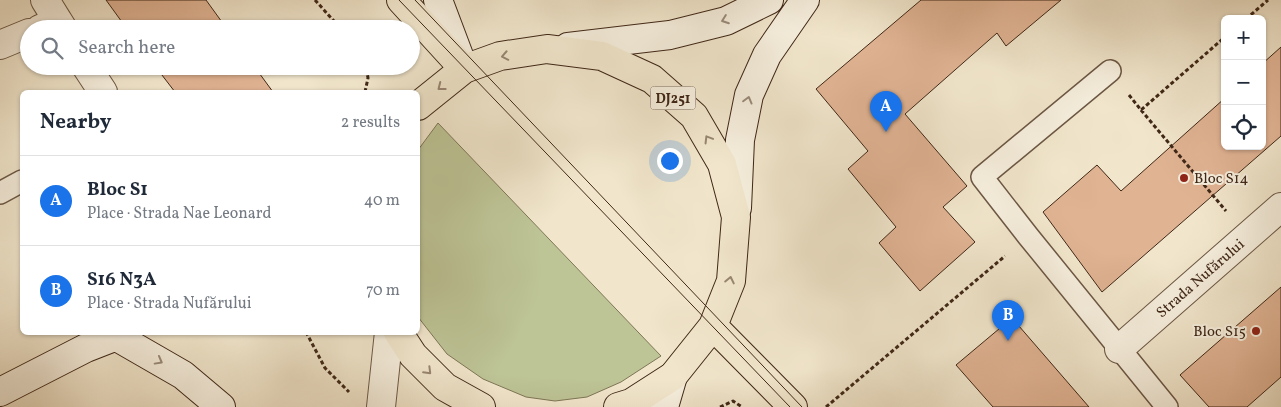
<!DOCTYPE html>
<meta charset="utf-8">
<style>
body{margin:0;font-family:Vollkorn,serif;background:#f2f2f3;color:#1f2937}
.controls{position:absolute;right:15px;top:15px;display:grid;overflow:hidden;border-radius:8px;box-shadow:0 1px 4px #0004}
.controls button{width:45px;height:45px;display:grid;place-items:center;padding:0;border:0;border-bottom:1px solid #e0e1e3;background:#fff;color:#1f2937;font:25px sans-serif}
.you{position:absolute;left:669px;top:160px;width:18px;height:18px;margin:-12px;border:4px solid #fff;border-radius:50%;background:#1a73e8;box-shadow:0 0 0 8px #1a73e833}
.badge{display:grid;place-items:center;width:32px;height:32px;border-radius:50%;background:#1a73e8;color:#fff;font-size:16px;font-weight:700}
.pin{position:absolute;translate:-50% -41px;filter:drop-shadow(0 1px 2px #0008)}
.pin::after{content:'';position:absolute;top:26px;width:18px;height:15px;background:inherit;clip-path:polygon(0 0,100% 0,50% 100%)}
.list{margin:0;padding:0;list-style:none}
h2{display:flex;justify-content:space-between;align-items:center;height:65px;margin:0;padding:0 20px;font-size:21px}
h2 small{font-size:16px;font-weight:400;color:#747a83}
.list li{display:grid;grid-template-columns:32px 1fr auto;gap:15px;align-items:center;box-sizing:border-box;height:90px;padding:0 20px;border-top:1px solid #e0e1e3}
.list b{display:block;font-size:19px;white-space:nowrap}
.list p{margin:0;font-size:16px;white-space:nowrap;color:#747a83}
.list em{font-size:16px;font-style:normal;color:#747a83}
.icon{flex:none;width:28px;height:28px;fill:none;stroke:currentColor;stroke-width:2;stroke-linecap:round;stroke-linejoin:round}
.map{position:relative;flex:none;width:1281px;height:407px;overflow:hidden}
.search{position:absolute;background:#fff;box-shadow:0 1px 4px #0004;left:20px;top:20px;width:400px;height:55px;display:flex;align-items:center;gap:12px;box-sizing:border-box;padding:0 18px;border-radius:28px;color:#747a83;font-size:19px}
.panel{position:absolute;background:#fff;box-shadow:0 1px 4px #0004;left:20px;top:90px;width:400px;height:245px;border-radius:8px}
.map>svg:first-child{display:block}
</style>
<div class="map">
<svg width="1281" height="407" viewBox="0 0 1281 407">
<rect width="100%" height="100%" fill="#f1e6cc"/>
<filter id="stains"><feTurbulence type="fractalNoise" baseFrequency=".004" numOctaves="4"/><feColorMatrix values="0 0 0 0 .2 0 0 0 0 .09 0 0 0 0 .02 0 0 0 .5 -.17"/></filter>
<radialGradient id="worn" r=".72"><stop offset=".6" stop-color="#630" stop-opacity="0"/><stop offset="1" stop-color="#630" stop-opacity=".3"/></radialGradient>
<!-- green -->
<path fill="#bdc496" stroke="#7e7656" d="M438,123L661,356L621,382L587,397L555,401L526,397L483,379L447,354L418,317V150Z"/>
<!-- building -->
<path fill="#e0b393" stroke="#3f2717" d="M106,0H206L227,29H127Z
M921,0H1061L1006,46L997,33L905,114L967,186L943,207L975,242L920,291L879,243L896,227L848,169L868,151L816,89Z
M1281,47V136L1102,292L1043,212L1097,165L1121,191L1225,98V146H1262V64Z
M155,66H254L273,92H175Z
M1281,287V377L1247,407H1209L1180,375Z
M1012,318L1089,407H993L956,365Z"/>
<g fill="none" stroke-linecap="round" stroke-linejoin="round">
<defs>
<path id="lane" d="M1110,71L982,177L1028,236L1167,407
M0,193L22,181"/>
<path id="street" d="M45,0L58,21
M40,29L58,21L63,29
M0,45L29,33
M86,66L103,92
M1119,349L1281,207
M381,407L389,332"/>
<path id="secondary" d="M438,0L464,69
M568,47L670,35L726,21L769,0
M737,208L740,140L749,95L767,55L805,0
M117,337L183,375L221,407
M0,392L86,348L127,332
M664,407L673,376"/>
<path id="primary" d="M401,0L464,69
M418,106L464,69L500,56L547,49L602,56L652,79L694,116L722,164L736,217L731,281L713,326L673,376L631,403L618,407
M713,326L793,407
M398,332L413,355L445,387L481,407"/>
</defs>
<!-- lane casing -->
<use href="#lane" stroke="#6c5744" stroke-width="24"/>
<!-- street casing -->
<use href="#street" stroke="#6c5744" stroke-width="30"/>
<!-- secondary casing -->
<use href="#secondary" stroke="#3f2717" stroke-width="30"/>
<!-- primary casing -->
<use href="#primary" stroke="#3f2717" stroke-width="30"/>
<!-- path -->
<path stroke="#3f2717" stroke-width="3" stroke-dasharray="4 2.5" stroke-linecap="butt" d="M315,0L341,29
M1246,19L1268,0
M365,92L368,78L366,66
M1129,95L1141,110L1225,37
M1141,110L1226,211
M306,332L325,368L349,392
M720,407L733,401L742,407
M826,407L1005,256"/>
<!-- lane -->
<use href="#lane" stroke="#f6efde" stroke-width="21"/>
<!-- street -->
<use href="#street" stroke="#f6efde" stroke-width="28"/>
<!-- secondary -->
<use href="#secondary" stroke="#f6efde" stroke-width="28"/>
<!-- primary -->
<use href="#primary" stroke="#f1e6cc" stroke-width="28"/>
<!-- tram -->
<path stroke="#3f2717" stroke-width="1" d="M399,0L790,407
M415,0L802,407"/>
</g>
<!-- one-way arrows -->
<defs><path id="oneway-chevron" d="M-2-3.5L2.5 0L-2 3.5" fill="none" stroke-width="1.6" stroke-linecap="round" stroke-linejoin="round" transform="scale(1.25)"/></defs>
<g stroke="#9a8b7a">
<use href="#oneway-chevron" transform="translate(725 20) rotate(160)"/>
<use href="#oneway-chevron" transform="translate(748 100) rotate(-75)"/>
<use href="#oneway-chevron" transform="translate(159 361) rotate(29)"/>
</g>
<g stroke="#988672">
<use href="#oneway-chevron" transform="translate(505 56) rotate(169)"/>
<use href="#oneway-chevron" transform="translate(441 87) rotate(142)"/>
<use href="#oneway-chevron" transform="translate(708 139) rotate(-121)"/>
<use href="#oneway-chevron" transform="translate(730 280) rotate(-78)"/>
<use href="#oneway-chevron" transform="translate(428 371) rotate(45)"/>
</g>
<!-- markers -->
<g fill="#8f2418" stroke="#f6efde" stroke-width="2">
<circle cx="1184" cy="178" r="5"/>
<circle cx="1256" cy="331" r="5"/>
</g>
<g text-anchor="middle" stroke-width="4" stroke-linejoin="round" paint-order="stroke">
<!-- shield labels -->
<rect fill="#f6efde" stroke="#766353" stroke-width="1" x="650.5" y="86.5" width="45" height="23" rx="4"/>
<g font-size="14" font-weight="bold" fill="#3f2717">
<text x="673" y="103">DJ251</text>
</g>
<!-- poi labels -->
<g font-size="15" fill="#3f2717" stroke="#f6efde" text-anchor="start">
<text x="1194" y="183">Bloc S14</text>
<text x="1246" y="336" text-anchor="end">Bloc S15</text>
</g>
<!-- street labels -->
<g font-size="15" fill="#3f2717" stroke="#f6efde">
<text transform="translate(1200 278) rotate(-41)" y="5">Strada Nufărului</text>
</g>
</g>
<rect width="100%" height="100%" filter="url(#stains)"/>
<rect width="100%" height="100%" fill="url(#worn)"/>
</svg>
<div class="controls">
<button>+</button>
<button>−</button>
<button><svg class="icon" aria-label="locate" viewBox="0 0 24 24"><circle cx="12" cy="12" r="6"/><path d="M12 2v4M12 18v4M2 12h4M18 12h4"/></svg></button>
</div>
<div class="you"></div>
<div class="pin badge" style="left:886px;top:132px">A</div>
<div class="pin badge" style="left:1008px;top:341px">B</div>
<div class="search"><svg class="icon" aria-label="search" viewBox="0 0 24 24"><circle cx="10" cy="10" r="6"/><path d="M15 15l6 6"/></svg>Search here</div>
<section class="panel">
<h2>Nearby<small>2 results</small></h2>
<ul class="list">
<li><span class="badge">A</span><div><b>Bloc S1</b><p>Place · Strada Nae Leonard</p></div><em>40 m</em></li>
<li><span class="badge">B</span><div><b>S16 N3A</b><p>Place · Strada Nufărului</p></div><em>70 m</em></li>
</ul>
</section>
</div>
